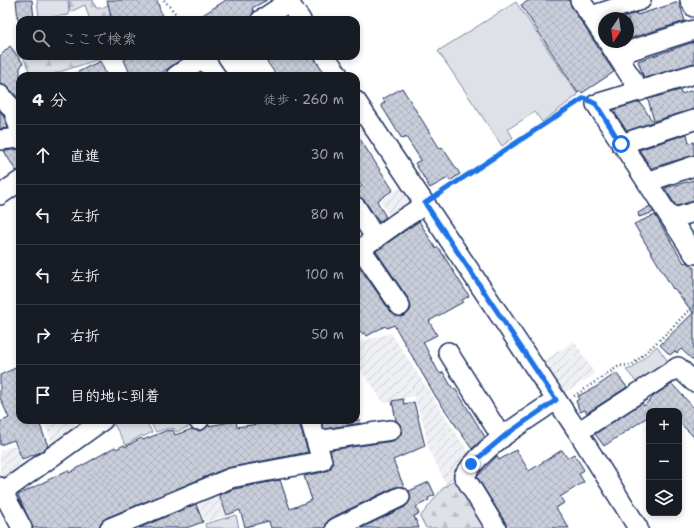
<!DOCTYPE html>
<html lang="ja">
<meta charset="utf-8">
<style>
body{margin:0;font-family:"Shantell Sans","Klee One",sans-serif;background:#242831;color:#f1f3f6}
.controls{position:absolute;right:12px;bottom:12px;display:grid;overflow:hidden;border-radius:8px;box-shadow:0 2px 6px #0003}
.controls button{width:36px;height:36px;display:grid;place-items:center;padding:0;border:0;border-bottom:1px solid #363941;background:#171b24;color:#f1f3f6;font:20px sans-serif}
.compass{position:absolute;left:598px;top:12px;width:36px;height:36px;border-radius:50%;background:#171b24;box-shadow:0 2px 6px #0003;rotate:193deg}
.stop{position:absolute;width:12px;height:12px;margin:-9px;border:3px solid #1a73e8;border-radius:50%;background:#fff}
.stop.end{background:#1a73e8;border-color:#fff;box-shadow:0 1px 4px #0008}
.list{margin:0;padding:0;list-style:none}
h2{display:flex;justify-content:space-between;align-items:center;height:52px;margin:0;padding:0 16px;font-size:17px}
h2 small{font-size:13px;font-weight:400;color:#9ea1a6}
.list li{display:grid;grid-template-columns:26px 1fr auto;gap:12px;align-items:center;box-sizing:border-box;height:60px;padding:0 16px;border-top:1px solid #363941}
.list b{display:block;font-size:15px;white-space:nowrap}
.list em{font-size:13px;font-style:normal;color:#9ea1a6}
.icon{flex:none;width:22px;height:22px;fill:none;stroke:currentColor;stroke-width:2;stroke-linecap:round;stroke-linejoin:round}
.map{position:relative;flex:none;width:694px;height:528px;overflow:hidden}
.search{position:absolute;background:#171b24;box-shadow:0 2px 6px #0003;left:16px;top:16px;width:344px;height:44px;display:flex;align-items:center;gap:10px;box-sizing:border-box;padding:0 14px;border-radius:12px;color:#9ea1a6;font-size:15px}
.panel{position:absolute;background:#171b24;box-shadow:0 2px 6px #0003;left:16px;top:72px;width:344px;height:352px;border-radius:12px}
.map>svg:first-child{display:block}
</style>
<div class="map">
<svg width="694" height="528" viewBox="0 0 694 528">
<defs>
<pattern id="industrial-furrows" width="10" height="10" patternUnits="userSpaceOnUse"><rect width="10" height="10" fill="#eff0f4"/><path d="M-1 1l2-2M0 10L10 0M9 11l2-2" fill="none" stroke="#ccced4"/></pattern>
<pattern id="forest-firs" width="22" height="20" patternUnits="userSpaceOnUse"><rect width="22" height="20" fill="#dee1e7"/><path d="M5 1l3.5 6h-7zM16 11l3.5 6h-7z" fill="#bec1c9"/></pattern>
<pattern id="building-cross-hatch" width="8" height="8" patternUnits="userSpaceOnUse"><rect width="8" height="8" fill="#caceda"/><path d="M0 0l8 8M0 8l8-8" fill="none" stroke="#adb1be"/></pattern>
</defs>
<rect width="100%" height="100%" fill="#fff"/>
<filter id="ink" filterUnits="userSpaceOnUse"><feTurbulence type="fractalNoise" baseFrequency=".025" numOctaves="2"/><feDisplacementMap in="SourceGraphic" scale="8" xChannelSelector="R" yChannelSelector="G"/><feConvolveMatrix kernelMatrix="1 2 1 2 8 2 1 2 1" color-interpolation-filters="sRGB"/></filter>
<g filter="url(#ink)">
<!-- industrial -->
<path fill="url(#industrial-furrows)" d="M402,186L414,205L392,219L380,201Z
M391,333L473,459L460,476L446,485L428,447L423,422L414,396L384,403L356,363V343Z
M574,341L595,374L560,396L540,363Z
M60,420H72L77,432L54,449L46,426Z
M14,445L24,470L3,485L0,477V451Z
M216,489L226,516L205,522L196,497Z"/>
<!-- green -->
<path fill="#dee1e7" stroke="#7c88a2" d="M37,0H68L69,15L39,18Z
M516,2L578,95L542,122L535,112L508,129L513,138L502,146L438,51Z
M657,346L669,363L638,384L626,370L633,368Z
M114,420H145L152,432L143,437L142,435L126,445L112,421Z
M149,420H192L195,424L176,432L174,428L170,429L169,428L156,432Z
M236,515L239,528H206L205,524Z"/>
<!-- forest -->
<path fill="url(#forest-firs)" stroke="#7c88a2" d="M69,0H93L96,8H102L117,0L107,20H90L85,5L70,12Z
M23,56H109L47,76H31Z
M460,476L491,528H426L420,517L443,488Z"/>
<!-- building -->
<path fill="url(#building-cross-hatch)" stroke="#1b2f5e" d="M16,0H32L34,19L18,20Z
M107,0H157L163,20H112Z
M226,0H267L252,8L254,11L250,20H195Z
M530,0H569L571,6L614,72L582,93L581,91L578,93L521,5Z
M679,2L685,21L628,39V18L624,17L636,13L637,15Z
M694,42V63L644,78L638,61Z
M10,46L23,63L20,68V100L8,87L0,84V56Z
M131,56H186L157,76H131L124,60Z
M263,56H314L326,76H277Z
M100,61L107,76H70Z
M402,88L440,149L442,147L460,174L450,181L448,178L430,188L415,163L421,160L406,137L402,139L381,105L385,102L383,99Z
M680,90L681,94L694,90V109L654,121L648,99Z
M640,102L653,122L627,131L613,110Z
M0,111L3,115L8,128L0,129Z
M356,133L393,190L377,201L386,217L379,222L365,201L356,196V190L362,186L356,177Z
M687,134L689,143L694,142V155L651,168L639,150Z
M20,149V170L16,171L4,151Z
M694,180V201L676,206L665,188Z
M650,206L654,212L639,217L638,213Z
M655,215L684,263L687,262L694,267V361L681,349L677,353L675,351L670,355L660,345L693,313L674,288L673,289L634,224Z
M419,221L436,249L438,247L469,296L462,300L463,302L429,321L437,335L423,342L438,371L441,374L443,372L453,389L455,388L485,437L472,449L436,397L394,325L387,328L385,326L367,336L365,333L363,334L360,331L356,333V270L360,268L391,312L400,317L406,315L410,311L411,306L409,300L376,251Z
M20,366V420H38L48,446L39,453L22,459L14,440L0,445V422L9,418L0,398V375Z
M616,373L627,387L587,413L585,410L580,412L576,401L579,399L578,396L596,387Z
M672,384L694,408V437L679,422V411H647L649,416L604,446L595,434L642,403L644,406L655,395Z
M403,399L404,404L414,402L425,446L393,460L404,487H395L331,518L327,522L325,528H271L269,521L245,527L240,510L227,515L219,495L234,489L280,480L290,509L312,500L304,476L324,472L330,469L333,464L330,450L393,441L398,438L401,434L402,428L396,420L392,401Z
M321,420H360L361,423L324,429Z
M236,421L237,427L272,422L273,425L299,423L308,452L227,468L106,518L101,522L99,528H33L18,495L68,470L69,473L115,447L116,449L124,445L125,447L141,438L143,440L168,430L169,431L173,430L175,435L192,429L199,431L208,426Z
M516,450L529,471L562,450L567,458L574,454L584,470L579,474L584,482L560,497L564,503L556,508L569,528H507L505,522L477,477L497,456L499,460Z
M429,482L435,495L428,498L429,500L416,507L419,514L414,516L419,528H361L405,507L411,498L409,491Z
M196,504L203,522L186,528H139Z"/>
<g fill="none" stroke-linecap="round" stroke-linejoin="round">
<defs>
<path id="minor" d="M287,0L301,20
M580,0L604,36
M690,0L694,7
M591,16L641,0
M261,20L291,0
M608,42L640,91
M616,55L694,30
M325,56L339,76
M203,57L216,76
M694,74L596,104L694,254
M176,76L205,56
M0,95L13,109L20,130
M356,101L578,432L638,528
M0,140L20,138
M621,144L694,120
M647,182L694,166
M0,195L20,181
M356,207L376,239
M671,219L694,212
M361,249L400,306
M356,252L401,220L426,204
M448,352L502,438
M198,420H199
M578,432L678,367L694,382
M316,441L391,430
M0,487L22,528
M0,494L103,420
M110,528L231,478L322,461L310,420
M336,528L400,497
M496,528L464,476C484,445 525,421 556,400"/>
</defs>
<!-- minor casing -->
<use href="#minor" stroke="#1b2f5e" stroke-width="22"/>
<!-- path -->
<path stroke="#1b2f5e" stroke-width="2.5" stroke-dasharray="1 3" stroke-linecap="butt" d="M164,0L181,20
M439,194L580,101
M574,396L619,366L632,365L668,332L694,305"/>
<!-- minor -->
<use href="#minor" stroke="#fff" stroke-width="19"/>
</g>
</g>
<g fill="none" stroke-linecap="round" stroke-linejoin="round" filter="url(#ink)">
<!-- route -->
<path stroke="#1a73e8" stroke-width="5" d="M471,464L507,434L556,400L425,203L584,98L596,104L621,144"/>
</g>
</svg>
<div class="controls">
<button>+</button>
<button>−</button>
<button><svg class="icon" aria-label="layers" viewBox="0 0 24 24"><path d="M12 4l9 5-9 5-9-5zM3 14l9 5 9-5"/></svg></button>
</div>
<svg class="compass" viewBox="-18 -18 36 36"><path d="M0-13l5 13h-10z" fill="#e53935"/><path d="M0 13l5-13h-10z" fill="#9ea1a6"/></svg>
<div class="stop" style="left:621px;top:144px"></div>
<div class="stop end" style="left:471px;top:464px"></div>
<div class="search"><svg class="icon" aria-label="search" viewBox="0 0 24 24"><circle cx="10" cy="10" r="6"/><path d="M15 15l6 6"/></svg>ここで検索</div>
<section class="panel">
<h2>4 分<small>徒歩 · 260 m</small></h2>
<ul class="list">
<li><svg class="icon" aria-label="ahead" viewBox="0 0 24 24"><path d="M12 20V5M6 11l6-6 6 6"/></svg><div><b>直進</b></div><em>30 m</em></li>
<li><svg class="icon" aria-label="left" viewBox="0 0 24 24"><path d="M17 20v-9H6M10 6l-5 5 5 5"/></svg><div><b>左折</b></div><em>80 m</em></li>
<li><svg class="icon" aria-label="left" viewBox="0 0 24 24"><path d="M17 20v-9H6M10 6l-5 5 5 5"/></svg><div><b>左折</b></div><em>100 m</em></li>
<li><svg class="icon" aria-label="right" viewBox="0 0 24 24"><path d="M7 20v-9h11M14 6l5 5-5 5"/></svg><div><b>右折</b></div><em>50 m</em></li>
<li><svg class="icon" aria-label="arrive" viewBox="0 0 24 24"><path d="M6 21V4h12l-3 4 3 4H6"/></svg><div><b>目的地に到着</b></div></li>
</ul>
</section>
</div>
